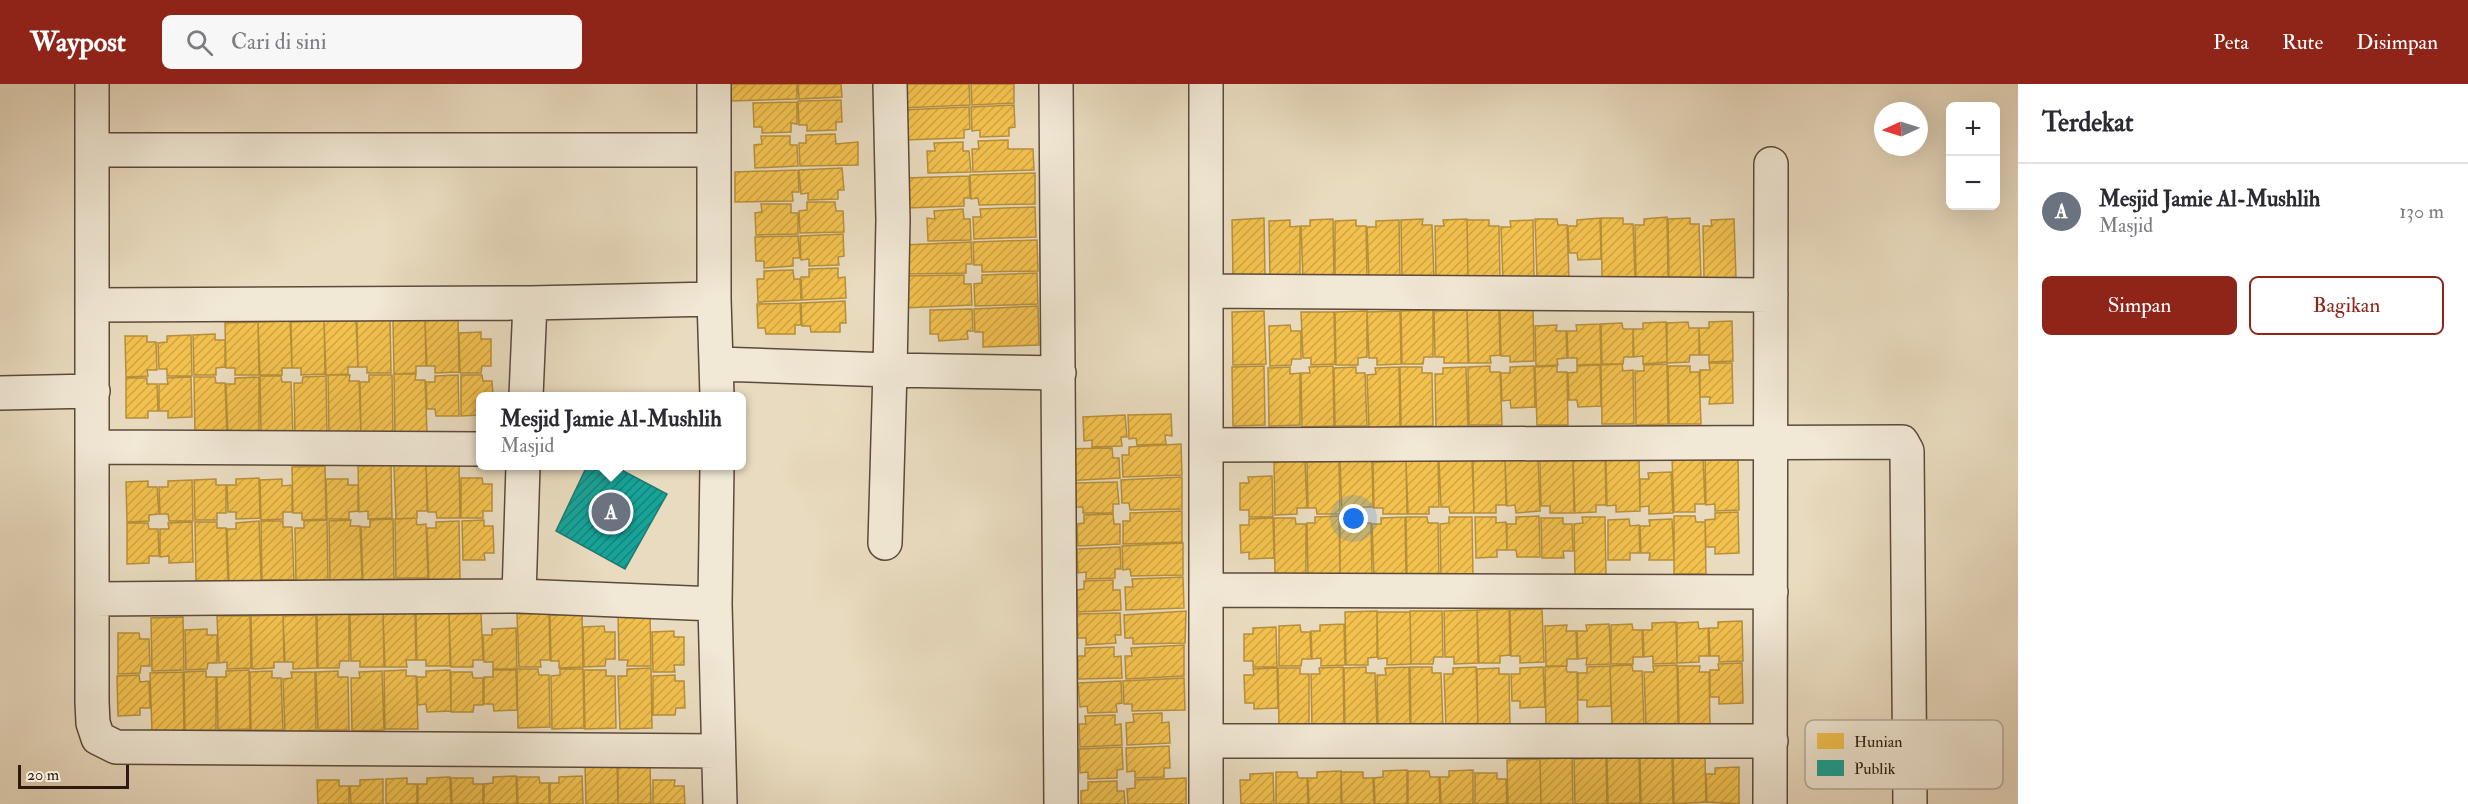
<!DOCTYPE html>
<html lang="id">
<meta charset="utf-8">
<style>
body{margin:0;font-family:"IM FELL Double Pica",serif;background:#f7f7f7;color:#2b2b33}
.controls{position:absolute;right:18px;top:18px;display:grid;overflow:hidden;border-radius:9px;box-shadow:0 6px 24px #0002}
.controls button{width:54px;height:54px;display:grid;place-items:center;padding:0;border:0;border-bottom:2px solid #e1e1e2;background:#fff;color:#2b2b33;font:30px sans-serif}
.compass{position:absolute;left:1874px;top:18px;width:54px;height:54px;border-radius:50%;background:#fff;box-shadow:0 6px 24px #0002;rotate:266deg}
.scale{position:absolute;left:18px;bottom:15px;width:111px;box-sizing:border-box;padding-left:6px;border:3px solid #2e1a10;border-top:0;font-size:16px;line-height:21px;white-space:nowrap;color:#2e1a10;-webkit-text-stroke:4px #f1e8d5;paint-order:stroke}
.you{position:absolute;left:1354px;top:435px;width:21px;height:21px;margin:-15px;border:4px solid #fff;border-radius:50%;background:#1a73e8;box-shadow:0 0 0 9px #1a73e833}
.badge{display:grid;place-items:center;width:39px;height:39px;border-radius:50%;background:#8f2418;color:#fff;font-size:20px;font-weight:700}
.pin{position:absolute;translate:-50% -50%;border:3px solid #fff;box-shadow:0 2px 6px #0006}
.popup{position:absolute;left:476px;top:308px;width:270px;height:78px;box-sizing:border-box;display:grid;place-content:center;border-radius:9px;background:#fff;filter:drop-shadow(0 2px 4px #0005);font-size:20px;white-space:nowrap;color:#7c7c81}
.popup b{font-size:22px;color:#2b2b33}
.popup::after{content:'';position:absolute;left:50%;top:100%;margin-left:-12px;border:12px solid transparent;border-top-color:#fff}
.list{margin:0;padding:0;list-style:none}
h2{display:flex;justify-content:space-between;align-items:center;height:78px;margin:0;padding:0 24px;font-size:26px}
h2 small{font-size:20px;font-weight:400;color:#7c7c81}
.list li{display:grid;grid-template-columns:39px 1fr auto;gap:18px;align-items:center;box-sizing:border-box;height:96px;padding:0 24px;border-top:2px solid #e1e1e2}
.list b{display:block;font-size:22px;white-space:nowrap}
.list p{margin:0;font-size:20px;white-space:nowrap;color:#7c7c81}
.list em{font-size:20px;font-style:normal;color:#7c7c81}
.actions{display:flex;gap:12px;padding:18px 24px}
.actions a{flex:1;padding:14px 0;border:2px solid #8f2418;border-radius:9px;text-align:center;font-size:21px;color:#8f2418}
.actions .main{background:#8f2418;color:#fff}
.icon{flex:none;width:33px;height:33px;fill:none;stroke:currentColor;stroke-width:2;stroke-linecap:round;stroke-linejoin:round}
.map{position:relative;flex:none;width:2018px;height:720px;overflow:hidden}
header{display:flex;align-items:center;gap:36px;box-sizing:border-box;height:84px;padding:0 30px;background:#8f2418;color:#fff}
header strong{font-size:28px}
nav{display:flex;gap:33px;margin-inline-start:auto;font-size:21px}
.search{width:420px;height:54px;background:#f7f7f7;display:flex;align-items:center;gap:15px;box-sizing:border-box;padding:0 21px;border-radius:9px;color:#7c7c81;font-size:22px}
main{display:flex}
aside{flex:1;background:#fff}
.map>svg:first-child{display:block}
</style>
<header>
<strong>Waypost</strong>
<div class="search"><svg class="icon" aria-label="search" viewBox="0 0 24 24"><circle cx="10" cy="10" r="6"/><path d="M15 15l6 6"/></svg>Cari di sini</div>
<nav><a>Peta</a><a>Rute</a><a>Disimpan</a></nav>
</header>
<main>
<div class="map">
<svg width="2018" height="720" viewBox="0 0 2018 720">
<defs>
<pattern id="homes-hatch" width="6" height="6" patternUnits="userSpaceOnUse" patternTransform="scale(1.5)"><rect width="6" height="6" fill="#f2c14e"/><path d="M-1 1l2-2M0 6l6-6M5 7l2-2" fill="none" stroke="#d0a543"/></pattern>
<pattern id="public-hatch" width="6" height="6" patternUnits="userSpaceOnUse" patternTransform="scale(1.5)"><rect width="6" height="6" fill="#17a398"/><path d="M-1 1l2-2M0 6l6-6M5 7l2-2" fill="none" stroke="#15847b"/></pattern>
</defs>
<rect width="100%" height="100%" fill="#e9dbbf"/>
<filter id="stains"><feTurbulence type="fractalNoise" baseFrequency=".00333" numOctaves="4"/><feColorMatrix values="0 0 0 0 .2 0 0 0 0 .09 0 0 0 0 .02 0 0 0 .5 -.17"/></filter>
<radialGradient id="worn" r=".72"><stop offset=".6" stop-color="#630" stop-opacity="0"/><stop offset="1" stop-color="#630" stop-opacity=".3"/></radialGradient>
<!-- homes -->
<path fill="url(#homes-hatch)" stroke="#b78f3b" stroke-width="1.5" d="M729,0H797V15L729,17Z
M798,0H841L842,13L799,15Z
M901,0H969L970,21L902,24Z
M971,0H1014V19L972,21Z
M841,16L842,38H836V46L807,47V41H799L798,17Z
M797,18V40L791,39V48L762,49V43H754L753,19Z
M1014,21L1015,43L1009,44V52L980,53V46L972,47L971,23Z
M969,23L970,45L964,46V54L903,56L902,26Z
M835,50L836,60L858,58V81L800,82L799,59H806V51Z
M761,52H790V61H797L798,82L755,84L754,61L762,60Z
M1008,56V65H1033L1034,86L973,88L972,65H979L978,57Z
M963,58V67H969L971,88L928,89L927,67H935L934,59Z
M842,84L844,106H838V115L808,116V109L801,110L799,86Z
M798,86L799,108H792L793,117L735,118V88Z
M1035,89V120L979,121L978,114L971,115L970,91Z
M969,92L970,114H964V122L906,124L905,94Z
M807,118H835L836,127H843L844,148L800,149L799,127L807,126Z
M761,120H791V129H798V150L756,151L755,129L762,128Z
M1035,123L1036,153L974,155L973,133H981L980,125Z
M963,125L964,135H970L971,156L928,157L927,134L935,135L934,127Z
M1667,133L1668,193L1636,194L1635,141H1644V135Z
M1264,134L1265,193L1233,195L1232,136Z
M1600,134L1601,175L1578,176L1577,169H1569L1568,142H1577V136Z
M1601,134H1623V140H1633L1635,193H1602Z
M1690,134V140H1699L1701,194L1669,193L1668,135Z
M1333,135L1334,194L1303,196L1301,142H1310V136Z
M1423,135L1422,141H1432L1434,194L1402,195L1401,136Z
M1467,135L1468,195L1436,196L1435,142H1444L1443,136Z
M1535,135H1557L1558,141H1567L1569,194H1537Z
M1734,135L1736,194L1704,195L1703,142H1712L1711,136Z
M1290,136V143L1300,142V195L1270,196L1269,137Z
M1356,136V142H1366L1367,195H1335V137Z
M1399,136L1400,196L1369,197L1367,143H1376V137Z
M1467,136H1489V142H1499L1500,195H1468Z
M1533,136L1534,195L1503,196L1501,143H1511L1510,137Z
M843,150L844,172L838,173L839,181L809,182V175L801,176L800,152Z
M798,152L800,174H793V182L764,184V177H756L755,153Z
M1037,156L1038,187L982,188V181H974L973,158Z
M971,158L972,180H966V189L904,190V161Z
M838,184V194L845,193L846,214L802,216L801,193H809V185Z
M793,186L794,195H800L801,216L758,218L757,195H764V187Z
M1037,189L1038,220L975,222L974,200L982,199V191Z
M964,191V200H971L972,221L904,224L903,192Z
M845,217L846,239H840V248H811L810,242H802L801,219Z
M800,219L801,241H795V250H766L765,244H758L757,220Z
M1038,222L1039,261L983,263V248H975L974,225Z
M972,225L973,247H967L968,255L939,257L938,250H930V226Z
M1499,225L1500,271L1490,272L1491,279H1469L1467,226Z
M1533,225L1534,277L1510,278V272H1501L1500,226Z
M1433,226V273H1424L1423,280H1402L1401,227Z
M1467,226L1468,279H1444V273H1435L1434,227Z
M1264,227L1266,280L1233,281L1232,228Z
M1367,227V273L1358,274V281H1336L1335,228Z
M1400,227L1401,280L1377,281V274H1369L1367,228Z
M1301,228H1334L1335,280L1311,281V274H1303Z
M458,235L459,288L435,289V282H427L425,236Z
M390,236L391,289H367V283H358L357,237Z
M393,236H425L426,282H416V289L394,290Z
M290,237L292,284H282V291H260L258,238Z
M324,237L325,290L301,291V284H292L291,238Z
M324,237H356L358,283H348V290L326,291Z
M1732,237L1733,277L1709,278V271H1700L1699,244H1709V238Z
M258,238L259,291H235V284H226L225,239Z
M1666,238L1667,278L1643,280V272L1634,273L1633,245H1643V239Z
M1688,238L1689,244H1699V271H1690L1689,278L1667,279V239Z
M1622,239L1623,245H1633V273H1624L1623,280H1602L1601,240Z
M1600,240L1601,280L1577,281V274H1568L1567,247H1577L1576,241Z
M1290,241L1291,247H1301V275H1292L1291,281L1270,282L1269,242Z
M1557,241L1556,247H1566L1567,274L1557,275L1558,281L1536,282L1535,242Z
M481,248V255H491V282H482L481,289H460L459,249Z
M215,250V256H225V283L216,284V291H194L193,251Z
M191,251L192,292H167V285H159L158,259L167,258V252Z
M125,252H147V258H156L157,286H147L148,292L126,293Z
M1709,279H1732L1733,319L1709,320L1710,313H1700V286H1710Z
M1622,280L1623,287L1633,286L1634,340H1602L1601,281Z
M1667,280L1668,340L1636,341L1635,287H1644V281Z
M1600,281L1601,322L1578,323L1577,316H1569L1568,289L1577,288V282Z
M1264,282L1265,341L1233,342L1232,283Z
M1333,282L1334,342L1302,343L1301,289H1310L1309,283Z
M1490,282V288H1500L1502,341H1469L1468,283Z
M1534,282L1535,323L1511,324L1510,316L1502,317L1501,289H1510V283Z
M1557,282V288H1567L1568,341H1537L1535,283Z
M1668,282H1690V288H1699L1701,340H1669Z
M1290,283V290L1300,289V341L1269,342L1268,284Z
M1356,283V289H1365L1367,342H1335L1334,284Z
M1399,283L1400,342L1369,344L1367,291L1376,290L1375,284Z
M1400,283H1422V289H1432L1433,342H1401Z
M1466,283L1468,342L1436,343L1435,290H1443V284Z
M394,290H416L415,296H425L427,349H395Z
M328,291H350L349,297H359L361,350L329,351Z
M369,291H392L393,350L361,351L360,298H369Z
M458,291L459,332H436L435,325H427L426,298H435V292Z
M461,291H482L483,297H492L493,312H480V331L461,332Z
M260,292H281L282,298H291L293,351H261Z
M326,292L327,351L295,352L294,299H302L303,293Z
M191,293L192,333L168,334V327H159V300H168L167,294Z
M194,293H215L216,299H225L227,352H195Z
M259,293V352L228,353L226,300H235V294Z
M126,294H147V300H157L158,327H148V334H126Z
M1171,330L1172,352L1165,351L1166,360L1137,361L1136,354L1129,355L1128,331Z
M1125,331L1127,353H1121L1122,362L1092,363V356L1084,357L1083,333Z
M1181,360L1182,391L1123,393L1122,371H1129V363Z
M1112,364L1113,374H1119L1120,394L1062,397L1061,365Z
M1672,374H1703L1705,420H1695V428H1674Z
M1738,374L1739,426L1715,427V420L1706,421L1705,375Z
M1473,375H1505L1506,421H1496V429H1474Z
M1505,375H1538L1540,427L1516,429L1515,421L1507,422Z
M1573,375H1605L1606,421H1596V428L1575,429Z
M1606,375H1639L1640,427L1616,428V421L1607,422Z
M1438,376L1439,423H1429V430H1408L1406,377Z
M1472,376L1474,429H1450L1449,423H1441L1439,377Z
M1573,376L1574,429H1550V422H1541L1540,377Z
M1305,377L1307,424H1297V430L1275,431L1274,378Z
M1339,377L1340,430H1317L1316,424H1308L1307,378Z
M1340,377H1372L1373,423H1363L1364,431H1342Z
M1406,377L1407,430H1383V424H1374L1373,378Z
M391,381L392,434L368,435V427L359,428L358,382Z
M394,381H426L427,427H417V434L396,435Z
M459,381L460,434H437L436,428H428L426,382Z
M325,382L326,435L302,436V429H293L292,383Z
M1671,388L1673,429L1649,430V422L1640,423V395H1649L1648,389Z
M1272,392L1273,433H1249V426H1240V399H1249L1248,393Z
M1182,393V425L1130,426L1129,419H1122L1121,396Z
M259,394L260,434L236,435V428H228L227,401H236V395Z
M461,394H482L483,400H492V427H483V434H461Z
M216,395V401H226V429H217V436H195L194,396Z
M282,395V402L292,401V428H283V435L261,436L260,396Z
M326,395H348V401H358V427L349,428V435H327Z
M192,396L193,437H169L168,430H160L159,403H168V397Z
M148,397V403H157L159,430L149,431V437L127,438L126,398Z
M1117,398L1119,420H1113V429H1083V423H1076L1075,399Z
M1182,427V458L1123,460V437H1130V429Z
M1738,428L1739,469L1715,470V463H1706L1705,436L1715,435V429Z
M1113,430L1114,440H1120V460L1078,462L1077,440L1084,439V431Z
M1339,432L1340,492L1308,493L1307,439H1315V433Z
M1539,432L1540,473H1517L1516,466H1507V440H1516V433Z
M1674,432H1695L1696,438H1705L1706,490H1674Z
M1361,433L1362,439H1371L1372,492H1340V434Z
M1405,433L1406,492L1374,494L1372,440H1381V434Z
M1406,433H1427L1428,439H1438L1439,492H1407Z
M1449,433H1472L1473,492L1441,493L1440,440L1449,439Z
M1475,433H1496V439L1506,438L1507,466H1497V473L1476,474Z
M1582,433H1605L1606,491L1575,493L1574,440L1583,439Z
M416,434L417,441L426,440L428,494H396L395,435Z
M1273,434L1274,474L1249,475V468L1241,469L1240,441H1249V435Z
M1274,434H1295L1296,440H1306V492H1275Z
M1541,434H1563V440H1572L1573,467H1563L1564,474H1542Z
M393,435L394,495L363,496L361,443H370V436Z
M1629,435L1630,442L1639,441L1640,469H1630V476H1608V436Z
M1672,435L1674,476H1649L1650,469H1641L1640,442H1650L1649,436Z
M327,436L328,496L296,497L295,444H304V437Z
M351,436L350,442H360L362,495L330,496L329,437Z
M484,436V442H493L494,469H484L485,476H463L462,437Z
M259,437L261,497L229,498L227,445H236V439Z
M261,437H283V443H292L294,496H262Z
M459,437L460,496L429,497L427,444H436V438Z
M192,438L193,478L169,479V472L160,473V445H169L168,439Z
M195,438H217V444H226L228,497H196Z
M127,439H148L149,445H158L159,472H149V479L127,480Z
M1183,459V491L1131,492L1130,485L1123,486L1122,462Z
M1120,463L1121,485H1115V494L1086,495V488L1078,489L1077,465Z
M1183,493L1184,524L1126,526L1125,503H1133L1132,495Z
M1113,496V506H1120L1121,526L1078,528L1077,506L1084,505V497Z
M1509,525L1510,571L1500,572V579H1479L1477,526Z
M1542,525L1544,578L1520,579V572H1511L1510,526Z
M1477,526L1478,579L1454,580V573H1445L1444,527Z
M1186,527L1185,559L1133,560V554H1125L1124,531Z
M1377,527V573L1368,574V581H1346L1345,528Z
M1410,527H1442L1443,573H1434L1433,580H1411Z
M1377,528H1410L1411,580L1387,581V574L1378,575Z
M415,529L416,576H406L407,583H385L383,530Z
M449,529L450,582H426V576H417L416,530Z
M481,529L483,576H473V583H451L449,530Z
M549,529L550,576H540L541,583H519L517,530Z
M650,529L651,582H627L628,576H619L618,530Z
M1120,529L1121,551H1115L1116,559L1086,561V554H1078L1077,530Z
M349,530V577H340L339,584H318L317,531Z
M383,530L384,583H360V577H351L350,531Z
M582,530L583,583L559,584V577H551L550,531Z
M283,531L284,578H274V584L252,585L251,532Z
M316,531L317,584L293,585V578H285L283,532Z
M217,532H250L251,584L227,585V578L219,579Z
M183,533L184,586L152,587L151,534Z
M1742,537L1743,577L1719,578V572H1710L1709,544H1718V538Z
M1676,538L1677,579L1653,580V572L1644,573L1643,546H1652V539Z
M1698,538L1699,545L1708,544L1709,572H1699V578L1677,579V539Z
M1344,540L1345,581L1321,582V574L1312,575L1311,547H1320V541Z
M1609,540L1611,580L1586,581L1587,574L1578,575L1577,547H1587L1586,541Z
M1632,540L1633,546H1642L1643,573H1633V580H1611V541Z
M1300,541L1301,548H1310L1311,575H1302L1301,582H1279V542Z
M1567,541L1566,547H1576L1577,575H1567V582H1546L1545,542Z
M604,542L605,548H615V575H606L605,582L584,583L583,543Z
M1276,543L1277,583H1253V577H1244V550H1253V544Z
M516,544L517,585H493V578H484L483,551H492V545Z
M207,545V551H217V579H208L207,585L186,586L185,546Z
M674,547V553H684V581H674L675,588H653L652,548Z
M118,549H139L140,555H149L150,582H141L140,589L118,590Z
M1184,561V592L1126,595L1125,572H1132L1131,564Z
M1114,563V573L1121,572L1122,594L1078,595V572H1085V564Z
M1742,579L1743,619L1719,620V613H1710V586H1719L1718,580Z
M1632,581L1633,587H1642L1644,640H1612L1610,582Z
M1677,581L1678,640L1646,641L1644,588H1654L1653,582Z
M1566,582L1567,588H1577L1578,641L1546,642L1545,583Z
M1610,582L1611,622L1587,623V616H1578V589H1587V583Z
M1678,582H1700L1699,588H1709L1710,641L1679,640Z
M1343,583L1344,642L1312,643L1311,590H1320L1319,584Z
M1366,583V589H1375L1377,642H1345L1344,584Z
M1409,583L1410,643L1378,644L1377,591H1386L1385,584Z
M1410,583H1432V589H1441L1443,642H1411Z
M1476,583L1478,642L1446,643L1444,590H1453V584Z
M1543,583L1545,623L1520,624V617H1512L1511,590H1520V584Z
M651,584L652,644L620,645L618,592H627V585Z
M1277,584L1278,624L1254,625V619H1245L1244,591H1254L1253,585Z
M1278,584H1300V590H1309V642L1279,643Z
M1499,584V590H1509L1510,642L1478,643L1477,585Z
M517,585H538L539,591H549L550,643L518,644Z
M560,585H583L584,644L552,645L551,592L560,591Z
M249,586L250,645L218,646L217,593H226V587Z
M406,586V592H416L418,645H385L384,587Z
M450,586L451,627L427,628L426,620L418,621L417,593H426V587Z
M493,586H516L517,626L494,627L493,620H484V593H493Z
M584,586H606V592H615L616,644L585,645Z
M206,587V593H216V646L185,647L184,588Z
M272,587V594H281L283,646H251L250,588Z
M338,587V593H348L349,646H318L316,588Z
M382,587L384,646L352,647L351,594H360L359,588Z
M183,588L184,647L152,648L150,589Z
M291,588H315L316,646L285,648L283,595L292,594Z
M451,588H472L473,594H483V621H474L473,628H451Z
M139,591L140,598L149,597L150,624H140V631L118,632L117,592Z
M675,591V597H684L685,624H676L675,631H653V592Z
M1184,594L1185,626L1132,627V620H1124L1123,597Z
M1121,597L1122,619L1116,620L1117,628L1088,629L1087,622L1080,623L1078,599Z
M1162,629V639L1169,638L1170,659L1127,661L1126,639L1134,638L1133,630Z
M1115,631V641L1121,640L1122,661L1080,663L1079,640H1086L1085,632Z
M1169,662L1170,684H1164V693L1135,694V687L1127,688L1126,664Z
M1122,663L1123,685L1117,686V694L1088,695V688L1080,689L1079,665Z
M1673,672H1705L1706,718L1674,720Z
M1607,673H1639L1640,719L1608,720Z
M1640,673H1672L1673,720H1641Z
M1572,674L1573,720H1541L1540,675Z
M1606,674L1607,720H1575L1574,675Z
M1540,675L1541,720H1508L1507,676Z
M617,679L618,720H586L585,680Z
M618,680H650L651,720H618Z
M1739,683V720L1707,718L1706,690H1715V684Z
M1407,686V720H1375L1374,694L1383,693V687Z
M1473,686V720H1441L1440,693H1449V687Z
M1341,687V720H1309L1308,694H1317V688Z
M1408,687H1429L1430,693H1439L1440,720H1408Z
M1276,688H1297L1298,694H1307L1308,720H1276Z
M1341,688H1363V694H1373L1374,720H1342Z
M1273,689L1274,720H1241L1240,696H1250V690Z
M1475,689H1497V695H1506L1507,720H1475Z
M516,692L517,720H484V700L493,699V693Z
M582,692L583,720H550V699H559V693Z
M450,693L451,720H418V700H427V694Z
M517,693H539L540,699H549V720H518Z
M407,694V700H417V720H386V695Z
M451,694H473V700H483V720H452Z
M1186,694V720H1128L1127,705L1135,704V696Z
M383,695V720H351L350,702H360V696Z
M317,696H339V702H349V720H318Z
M653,696H675L674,702H684L685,720H653Z
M1117,697V707H1124L1125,720H1081V707L1088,706V698Z"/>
<!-- public -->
<path fill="url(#public-hatch)" stroke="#1e7a6f" stroke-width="1.5" d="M587,382H614L667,410L625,485L556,447Z"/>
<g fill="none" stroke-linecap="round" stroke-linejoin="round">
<defs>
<path id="minor" d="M92,0V618L93,639L98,654L116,663L718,667
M714,0V215L717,312
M1056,0L1061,720
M92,66H714
M1206,207L1771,211
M93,221L530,219L714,215
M718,280L890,286L893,136L890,0
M0,309L93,307
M526,312L530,219
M1206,361L1902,358L1907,367L1910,720
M94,363L480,365
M717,382L715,520L720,720
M885,459L890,286L1059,289
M1206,506L1771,508
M519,512L523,382
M94,515L519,512L715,520
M1206,657H1771
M1206,720V0
M1770,720L1771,80"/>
</defs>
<!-- minor casing -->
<use href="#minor" stroke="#5d4a3c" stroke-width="36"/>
<!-- minor -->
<use href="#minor" stroke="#f1e8d5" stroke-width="33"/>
</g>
<!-- legend -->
<rect x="1805" y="636" width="198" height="69" rx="9" fill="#f1e8d5" stroke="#b6aa9a" stroke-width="1.5"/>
<rect x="1817" y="649" width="27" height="16" fill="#f2c14e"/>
<rect x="1817" y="676" width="27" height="16" fill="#17a398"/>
<g font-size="16" fill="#2e1a10">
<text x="1854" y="663">Hunian</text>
<text x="1854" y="690">Publik</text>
</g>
<rect width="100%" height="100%" filter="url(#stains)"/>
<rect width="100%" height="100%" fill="url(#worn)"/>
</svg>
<div class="controls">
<button>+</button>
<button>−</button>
</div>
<svg class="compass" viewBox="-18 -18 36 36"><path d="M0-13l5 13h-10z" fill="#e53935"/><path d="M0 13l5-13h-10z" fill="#7c7c81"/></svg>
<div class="scale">20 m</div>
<div class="you"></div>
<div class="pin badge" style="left:611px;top:428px;background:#6b7280">A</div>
<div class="popup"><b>Mesjid Jamie Al-Mushlih</b>Masjid</div>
</div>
<aside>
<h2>Terdekat<small></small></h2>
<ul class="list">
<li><span class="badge" style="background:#6b7280">A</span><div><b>Mesjid Jamie Al-Mushlih</b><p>Masjid</p></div><em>130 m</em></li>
</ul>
<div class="actions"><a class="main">Simpan</a><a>Bagikan</a></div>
</aside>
</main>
